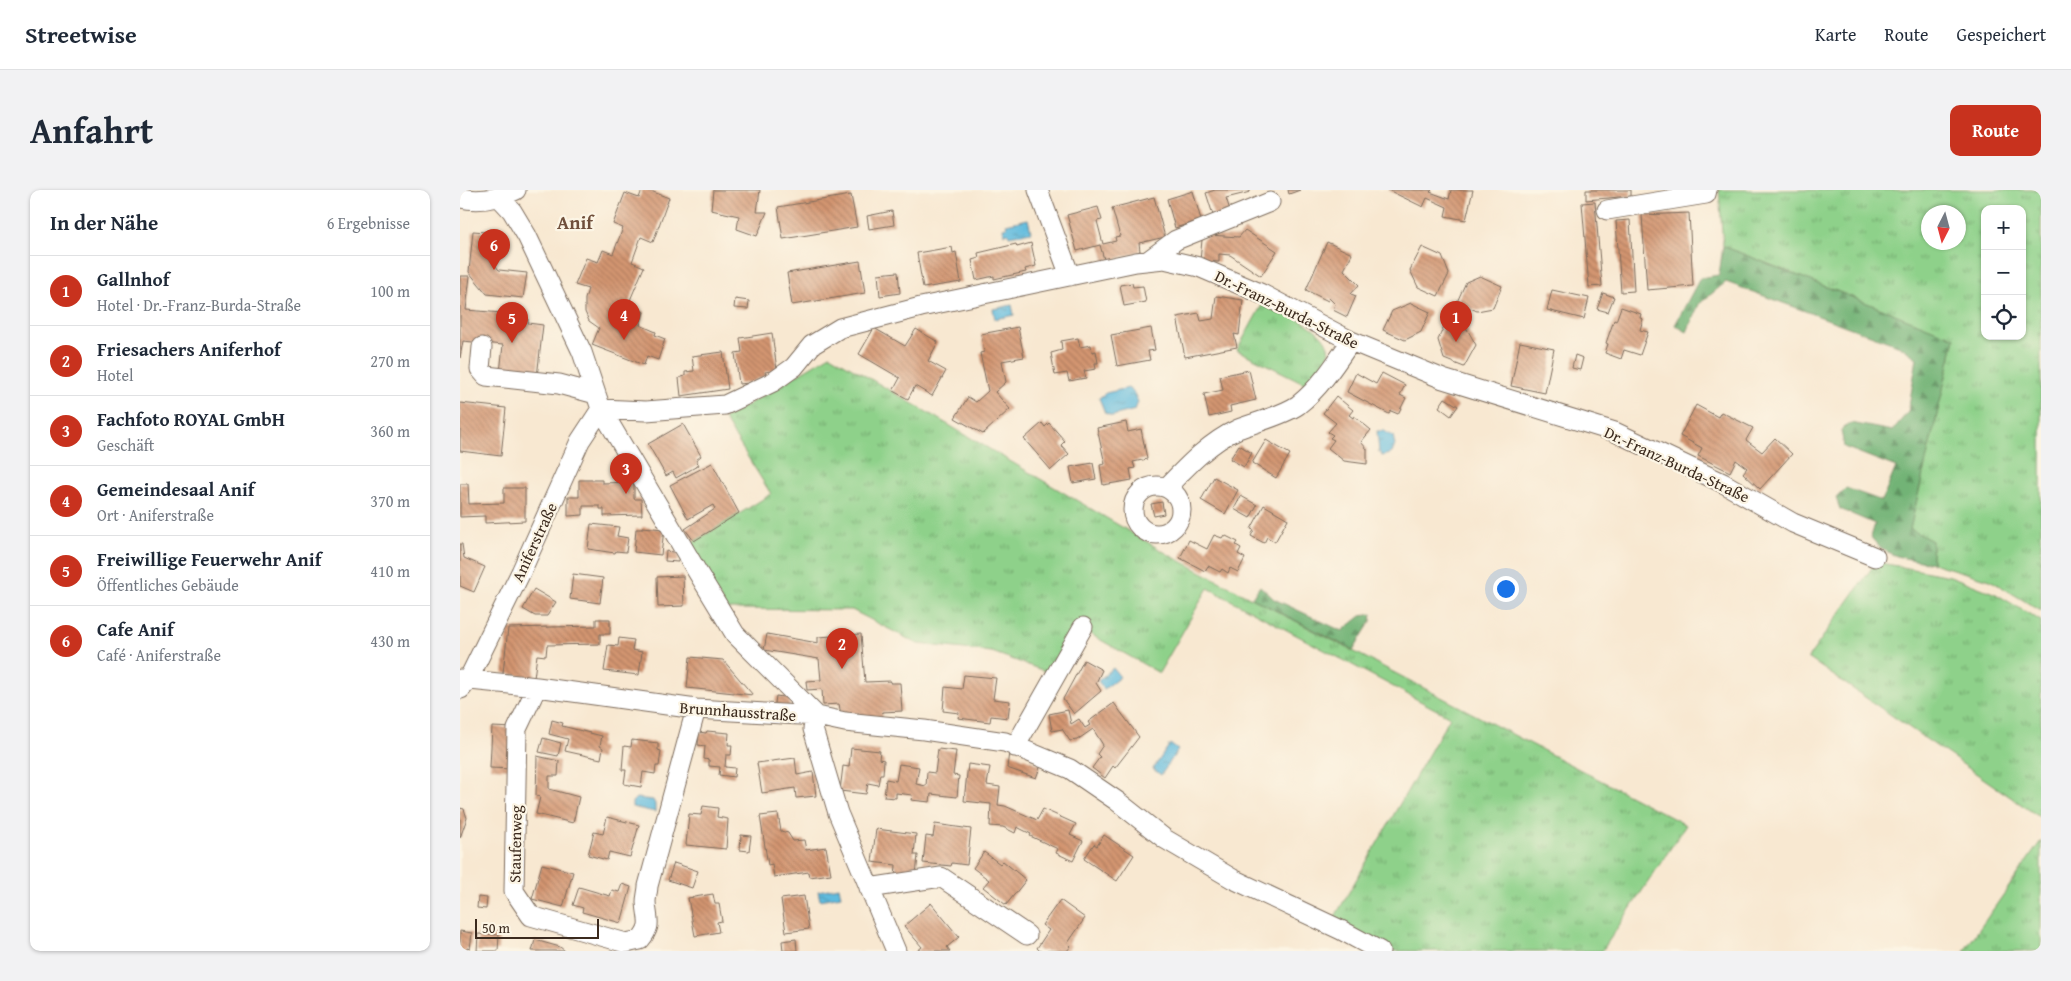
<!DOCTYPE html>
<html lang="de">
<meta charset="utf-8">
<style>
body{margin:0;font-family:"Gentium Book Plus",serif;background:#f2f2f3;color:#1f2937}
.controls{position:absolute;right:15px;top:15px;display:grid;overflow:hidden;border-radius:10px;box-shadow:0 1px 4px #0004}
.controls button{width:45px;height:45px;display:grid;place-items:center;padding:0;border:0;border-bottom:1px solid #e0e1e3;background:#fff;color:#1f2937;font:25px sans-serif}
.compass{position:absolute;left:1461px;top:15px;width:45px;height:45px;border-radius:50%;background:#fff;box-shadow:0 1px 4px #0004;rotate:186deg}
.scale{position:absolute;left:15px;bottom:12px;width:124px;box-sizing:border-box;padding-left:5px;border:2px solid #3b2a1e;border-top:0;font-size:14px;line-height:18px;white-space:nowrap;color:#3b2a1e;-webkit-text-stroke:4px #fcf5e5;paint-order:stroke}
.you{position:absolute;left:1045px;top:398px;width:18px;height:18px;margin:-12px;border:4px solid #fff;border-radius:50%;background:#1a73e8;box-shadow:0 0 0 8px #1a73e833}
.badge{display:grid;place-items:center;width:32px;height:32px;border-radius:50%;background:#c8321e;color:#fff;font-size:16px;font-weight:700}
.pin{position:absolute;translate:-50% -41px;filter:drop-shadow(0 1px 2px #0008)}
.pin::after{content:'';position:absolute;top:26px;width:18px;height:15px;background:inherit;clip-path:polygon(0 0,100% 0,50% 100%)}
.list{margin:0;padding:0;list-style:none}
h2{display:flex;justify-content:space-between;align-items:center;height:65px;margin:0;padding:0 20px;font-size:21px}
h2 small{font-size:16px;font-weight:400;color:#747a83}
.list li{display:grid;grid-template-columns:32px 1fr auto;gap:15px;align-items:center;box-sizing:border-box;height:70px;padding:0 20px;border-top:1px solid #e0e1e3}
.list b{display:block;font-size:19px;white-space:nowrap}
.list p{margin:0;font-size:16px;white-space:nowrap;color:#747a83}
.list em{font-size:16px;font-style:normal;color:#747a83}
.icon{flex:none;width:28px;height:28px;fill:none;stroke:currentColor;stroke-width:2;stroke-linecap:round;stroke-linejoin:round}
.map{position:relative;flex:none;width:1581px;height:761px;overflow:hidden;border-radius:10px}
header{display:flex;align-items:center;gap:30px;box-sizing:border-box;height:70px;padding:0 25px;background:#fff;border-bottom:1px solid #e0e1e3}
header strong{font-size:24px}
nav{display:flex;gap:28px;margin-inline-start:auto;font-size:18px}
.intro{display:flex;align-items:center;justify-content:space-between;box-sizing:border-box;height:120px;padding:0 30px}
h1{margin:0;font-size:35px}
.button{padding:12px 22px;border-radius:10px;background:#c8321e;color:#fff;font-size:18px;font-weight:700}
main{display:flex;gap:30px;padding:0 30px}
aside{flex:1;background:#fff;border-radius:10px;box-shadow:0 1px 4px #0004}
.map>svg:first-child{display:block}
</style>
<header>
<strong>Streetwise</strong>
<nav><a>Karte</a><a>Route</a><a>Gespeichert</a></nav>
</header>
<div class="intro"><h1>Anfahrt</h1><a class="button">Route</a></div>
<main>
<aside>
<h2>In der Nähe<small>6 Ergebnisse</small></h2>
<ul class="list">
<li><span class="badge">1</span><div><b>Gallnhof</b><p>Hotel · Dr.-Franz-Burda-Straße</p></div><em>100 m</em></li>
<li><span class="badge">2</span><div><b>Friesachers Aniferhof</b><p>Hotel</p></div><em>270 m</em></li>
<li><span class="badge">3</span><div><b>Fachfoto ROYAL GmbH</b><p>Geschäft</p></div><em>360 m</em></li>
<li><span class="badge">4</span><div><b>Gemeindesaal Anif</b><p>Ort · Aniferstraße</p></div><em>370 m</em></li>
<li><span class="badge">5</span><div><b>Freiwillige Feuerwehr Anif</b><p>Öffentliches Gebäude</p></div><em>410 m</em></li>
<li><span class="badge">6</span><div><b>Cafe Anif</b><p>Café · Aniferstraße</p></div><em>430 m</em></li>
</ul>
</aside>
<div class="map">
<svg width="1581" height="761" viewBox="0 0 1581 761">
<defs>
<pattern id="grass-tufts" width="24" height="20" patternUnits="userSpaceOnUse" patternTransform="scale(1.25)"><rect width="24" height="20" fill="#8ed18a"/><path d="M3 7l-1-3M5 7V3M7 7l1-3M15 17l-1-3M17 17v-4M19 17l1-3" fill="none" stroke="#75aa70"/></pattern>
<pattern id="forest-firs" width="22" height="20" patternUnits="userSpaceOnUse" patternTransform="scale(1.25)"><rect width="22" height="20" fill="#72b376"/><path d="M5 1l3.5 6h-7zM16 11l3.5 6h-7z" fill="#5f9260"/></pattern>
<pattern id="water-ripples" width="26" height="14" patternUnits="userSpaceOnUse" patternTransform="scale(1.25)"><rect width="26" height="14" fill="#60bbde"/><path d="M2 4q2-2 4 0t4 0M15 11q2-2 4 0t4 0" fill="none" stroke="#5098b3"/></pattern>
<pattern id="building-back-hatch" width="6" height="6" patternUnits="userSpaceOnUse" patternTransform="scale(1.25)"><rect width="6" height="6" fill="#d39571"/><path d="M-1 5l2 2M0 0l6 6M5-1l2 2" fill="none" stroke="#ac7a5c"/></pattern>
</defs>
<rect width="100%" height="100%" fill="#fcf5e5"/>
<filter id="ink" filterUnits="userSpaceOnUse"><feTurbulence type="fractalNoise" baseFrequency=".02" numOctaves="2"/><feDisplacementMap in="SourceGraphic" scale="10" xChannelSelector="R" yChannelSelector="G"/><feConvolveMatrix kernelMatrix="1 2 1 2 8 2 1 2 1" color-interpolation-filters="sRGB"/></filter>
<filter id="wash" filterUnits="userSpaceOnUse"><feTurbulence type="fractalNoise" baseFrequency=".0096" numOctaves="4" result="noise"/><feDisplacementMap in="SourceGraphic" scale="20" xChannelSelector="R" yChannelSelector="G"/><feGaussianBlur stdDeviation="1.12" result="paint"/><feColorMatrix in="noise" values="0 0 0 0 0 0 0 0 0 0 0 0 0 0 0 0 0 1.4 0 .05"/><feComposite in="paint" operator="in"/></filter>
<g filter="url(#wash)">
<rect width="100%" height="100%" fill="#f8e8d1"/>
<!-- grass -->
<path fill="url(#grass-tufts)" stroke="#647e54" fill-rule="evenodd" d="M1259,0H1581V421L1530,390L1472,373V351L1450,339L1495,148L1263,56ZM1525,19H1562V146H1525ZM1468,22H1498V52H1468Z
M803,113C825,124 882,141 866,174C862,181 854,188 848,195L777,160Z
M370,165L711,366L1226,635L1142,761H929L873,730L990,527L748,398L699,483L616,436L590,483L532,462L458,454L392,420L266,419L229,355L311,304L264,229Z
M1416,372L1490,386L1536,404L1581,431V628L1348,468Z
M1581,651V761H1504Z"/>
<!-- forest -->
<path fill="url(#forest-firs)" stroke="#566e4a" d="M1263,56L1495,148L1450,339L1472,351V373C1448,368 1426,369 1411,347L1415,334L1380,319L1376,308L1386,298L1422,311L1436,277L1384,257L1381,240L1391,233L1432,241L1448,222L1457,168L1440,156L1266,92L1239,114L1227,142L1215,135L1240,88L1259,85Z
M800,396L814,409L882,441L901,426L912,424L911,431L893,460L792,408Z"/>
<!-- water -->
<path fill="url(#water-ripples)" stroke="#4e727e" d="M568,29L571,42L549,46L548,43L544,44L543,38L547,37L546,34Z
M552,115L554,125L535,129L533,119Z
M668,198L674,203L678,212L675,220L652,226L645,223L639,208L646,203Z
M917,241H924L933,246L935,255L932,263L922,266L919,262Z
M653,478L660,487L644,499L638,491Z
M710,554L718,560L701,585L693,579Z
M176,608L193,610L195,614V622L172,617V612Z
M379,697L381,706L360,710L358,701Z"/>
<g id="blocks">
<!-- building -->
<path fill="url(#building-back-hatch)" d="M182,0H188L209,8L193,52L181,47L172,72L184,77L168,115L184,122L180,135L196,142L195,145L205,149L198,170L187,166L184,175L132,155L139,138L129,131L125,122V109L128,99L115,95L126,68L138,72L143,60L153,64L163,38L153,34L165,3L179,8Z
M253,0H300L297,22H307L297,46L277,39L279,26L251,20Z
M755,0H790V2L766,8L771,23L754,28L746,3Z
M828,0H840L829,4Z
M928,0H972L970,2L989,9L991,0H1013L1006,30L985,26L987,17L967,8L963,17Z
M1126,0H1171V6L1126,10Z
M733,1L741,30L715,38L707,9Z
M391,5L397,37L323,49L318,17Z
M694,7L705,47L679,53L680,61L645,73L640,55L617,61L607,25L638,17L642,30L637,31L643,54L656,51L655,47L660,46L652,18Z
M1135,12L1142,96L1129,97L1122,13Z
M432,21L434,35L409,39L407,26Z
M1229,23L1233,96L1187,100L1182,25Z
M1170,30L1174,101L1161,102L1156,31Z
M785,40L817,61L801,86L770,65L759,64V72L740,71L742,50L749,45L779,47Z
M13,41L38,43L35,75L39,80L67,83L63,108L27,104L9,82Z
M867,52L892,64L884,80L899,95L891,104L896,106L887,127L873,120L875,114L869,108L868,111L846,100Z
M571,53L576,76L565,79L566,82L534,89V86L516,90L512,70L519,68L518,63L556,54L557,57Z
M492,57L493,63L496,62L501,92L463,98L457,63Z
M962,57L982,66L989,84L978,106L958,97L950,80Z
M400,71L405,103L332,115L327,83Z
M438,82L440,103L420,106L418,84Z
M0,86H10L6,120L54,124L53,132H59L60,129H68V133L83,135L77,187L40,183L43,155L3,151L0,168Z
M1020,86L1042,96L1033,118L1017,121L997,112L1006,92Z
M672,93L673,97L683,96L686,112L664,116L660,95Z
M1092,100L1129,108L1124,129L1087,120Z
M1143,103L1154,107L1148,122L1137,119Z
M756,106L783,110L779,145L774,144L777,157L725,167L717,127L739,123L741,131L753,129Z
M275,109L289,111L288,119L274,118Z
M951,113L970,122L961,142L945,150L923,140L932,121Z
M1161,117L1181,124L1180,128L1183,129L1180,140L1188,142L1180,165L1164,160L1161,169L1145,163L1148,154L1146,153L1154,130L1156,131Z
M987,129L1007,139L1016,155L1004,177L984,169L978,150Z
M558,137L564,167L542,171L546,192L535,202L550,219L523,244L495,228L508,207L516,212L528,201L520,163L524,162L521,144Z
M414,138L445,156L456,139L478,152L468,171L486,181L472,206L455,196L448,209L433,201L440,188L399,164Z
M691,138L695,160L688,161L690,170L657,176L651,145Z
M312,143L317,180L305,182L306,186L289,193L279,194L275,163L282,162L280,148Z
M618,148L620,157L631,155L632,162L636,161L638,173H635L636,179L624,181L626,188L609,191L607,183L595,185L591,163L602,160L601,151Z
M1060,152L1094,159L1085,203L1051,196Z
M263,162L268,199L221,206L219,188L225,186V182L234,181L232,166Z
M1115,165L1123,168L1120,180L1112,178Z
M789,180L796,210L770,216L771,222L749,227L744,204L763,200L760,186Z
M896,183L916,194L922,183L945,195L940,205L946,208L938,224L931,221L929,224L887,202Z
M876,206L893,220L889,225L893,228L894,226L911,240L901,252L907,259V274L884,271L868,258L874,250L870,248L873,245L868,242L876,233L863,223Z
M985,208L998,216L991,226L979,217Z
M0,213L46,218L41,266L0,261Z
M1236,215L1258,227L1261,222L1293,238L1286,250L1302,262L1315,248L1332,264L1300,299L1283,283L1287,278L1276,270L1270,282L1238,266L1242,258L1220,246Z
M666,232L668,242L681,239L687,269L673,272L675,278L670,279L672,290L643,295L640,275L645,274L637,238Z
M582,233L585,237L589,233L605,251L601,255L609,264L591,280L564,249Z
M223,234L241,266L236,270L239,275L216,288L213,282L206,286L188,254Z
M806,250L830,264L816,288L792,273Z
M779,255L792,263L784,277L770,269Z
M252,273L279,323L234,351L225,339L255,319L253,315L228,329L210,295Z
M633,273L636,289L613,293L610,277Z
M754,287L778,300L765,324L741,310Z
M119,290H142V293L174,292V309H181L182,325L144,326V319H140V316H123V325L108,326V307H119Z
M0,294H8L9,314L44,313V298H65V331L25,333V326L0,327Z
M781,306L797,315L790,328L774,319Z
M702,312L704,324L694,326L691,314Z
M804,315L828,329L815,352L807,347L804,353L791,346L794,340L791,339Z
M131,334L159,337L157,346L168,348L166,362L156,361L155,363L128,359Z
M182,337L204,339L201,365L174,362L176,339H182Z
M754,345L762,348L764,345L778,352L776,355L781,358L778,364L785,368L778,382L770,378L768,383L762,379L760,382L748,376L745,381L720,368L729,350L747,359Z
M0,354H2L4,368L25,377L14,402L0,396Z
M206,361L219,363L218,372L205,371Z
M113,384L143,388L140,413L110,409Z
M223,386L224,416L198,417L197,387Z
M74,399L96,412L87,426H75L63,419Z
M136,429H150V444H140V454L87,455L86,466L77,465L74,488L43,483L48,438L136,436Z
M307,444L358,453V447L401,444L405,492L431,491L430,493H440L442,521L422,522L423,527L399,528V523L381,525L379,514L363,515L362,499L347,500L346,491L361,490L359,469L304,460Z
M159,448L174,450L172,460L182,462L179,485L144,481L148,455L158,456Z
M230,467L263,470L293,505L227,498Z
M624,470L642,480L636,493L641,501L614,524L603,509Z
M504,485L536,488L533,509L550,511L548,528L531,526L530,532L498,528L499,523L483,521L485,497L502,499Z
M316,506L330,508L329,522L314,520Z
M654,513L679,547L655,578L653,576L645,588L632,578L640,567L637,564L643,555L633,539L617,550L610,551L602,539L592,541L589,524L608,520L611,534L619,529L625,538L630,535L628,532Z
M92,530L103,533L102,536L142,546L140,556L143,558L141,569L105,561L108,549L89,544Z
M32,537L54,538L52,579L30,578Z
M247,541L269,543L268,555H272L271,565H266L265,577L275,578L274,587L259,585L260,577L249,576V570L244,569L245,556L238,555L239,542L246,543Z
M83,548L101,553L98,566L79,562Z
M172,550L198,553V560L201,561L199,576H196L195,584L183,582L181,597L164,594L166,580H162L164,556L171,557Z
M391,558L420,561L419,569L424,570L423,584H420L418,595L408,593L406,604L380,601L383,576L389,577Z
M478,559L496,561L493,585L499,586L497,607L471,604L470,612L451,610L452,605L436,603V608L424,607L426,589L436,591L439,574L459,577L456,594L466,596L467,582L475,583Z
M549,562L581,575L576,588L547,578Z
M77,566L99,571L98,586H89V599L119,607L113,633L76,624L80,607L76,606Z
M335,568L337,585L353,582L356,606L336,608L335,598L302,603L297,573Z
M508,574L530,577L527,595L540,597L538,615L545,616L577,630L583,619L616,634L610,645L623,651L613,671L596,663L598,659L570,646L571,644L557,637L555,643L543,637L530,636L531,614L504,611Z
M243,616L258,618L257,627L268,629L266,659L226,655L229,624L241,625Z
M0,618L4,619L7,628L0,648Z
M318,624L321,641L328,643L333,651L344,650L346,660L366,657L371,684L350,687L349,682L314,687L312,674L308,675L300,626Z
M147,627L179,635L170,667L149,662L147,670L128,665L134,642L143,644Z
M475,634L511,639L507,675L492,673L491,676L463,673L466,646L473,647Z
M416,639L456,644L454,665H458L456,686L435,688L436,675L412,672Z
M281,645L291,646L289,661L280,660Z
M644,645L674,665L657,691L624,669L634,654L637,656Z
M524,662L540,674L543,671L566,690L546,715L523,697L529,690L513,678Z
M214,673L238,681L232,698L208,690Z
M82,674L113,682L103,717L72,709Z
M162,694L171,697L161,733L122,722L123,718L113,715L119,697L150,706L152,700L159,702Z
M253,704L255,714H259L262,731L257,732L259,742L235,746L228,708Z
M344,706L349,739L326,742L321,709Z
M18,707L27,708L26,719L17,718Z
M600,710L625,728L608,753L611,756L607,761H580L577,758L589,740L582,735Z
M471,713L499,747L487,757L490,761H457L462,757L444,736Z
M0,741L12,743L10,759L7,758V761H0Z
M18,744L39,745L38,761H17Z
M336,749L337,761H323L322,751Z
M75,750L100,757L105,761H72Z"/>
</g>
</g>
<g filter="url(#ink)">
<use href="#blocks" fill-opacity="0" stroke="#7d6c5d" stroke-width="1"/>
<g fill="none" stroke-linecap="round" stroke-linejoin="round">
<defs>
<path id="minor" d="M578,0L610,86
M0,8C20,12 38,9 56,0
M40,8L52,21L67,46L122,162L141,219L238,383L275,444L357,526
M1147,20L1246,4L1247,0
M689,70L716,50L810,12
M22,157L20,179L26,186L99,194L136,204
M141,219L186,221L265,215L313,192L334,177L352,155L380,138L461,117L676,72L704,69L739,77L802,104L891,151L983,189L1155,242L1263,293L1333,333L1415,367
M673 320a24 24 0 1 1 48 0a24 24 0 1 1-48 0Z
M707,297C728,275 750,252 778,239C796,232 822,226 838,215C860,198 876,173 891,151
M0,489L77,497L236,519L357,526L385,532L464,540L545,552L610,579L657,611L705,649L773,689L881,740L920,761
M77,497L57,539L54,701L71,726L166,753L180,750C193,734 187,731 186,712C186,707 188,701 188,696L236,519
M1,499L8,490L61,382L120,251L141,219
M357,526L353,539L378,623L436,761
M555,557L623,437
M409,698L481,687L567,745"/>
</defs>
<!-- minor casing -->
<use href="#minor" stroke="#7d6c5d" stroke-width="21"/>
<!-- minor -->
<use href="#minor" stroke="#fff" stroke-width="19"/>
</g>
</g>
<g text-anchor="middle" stroke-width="4.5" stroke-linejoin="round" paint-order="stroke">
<!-- street labels -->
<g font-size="16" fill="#3b2a1e" stroke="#fcf5e5">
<text transform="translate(827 119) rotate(26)" y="6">Dr.-Franz-Burda-Straße</text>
<text transform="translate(1217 274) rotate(25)" y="6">Dr.-Franz-Burda-Straße</text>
<text transform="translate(74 352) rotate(-65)" y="6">Aniferstraße</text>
<text transform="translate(278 521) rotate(4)" y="6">Brunnhausstraße</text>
<text transform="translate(55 654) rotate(-89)" y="6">Staufenweg</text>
</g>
<!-- quarter labels -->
<g font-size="19" font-weight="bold" fill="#704f3b" stroke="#fcf5e5">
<text x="115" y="39">Anif</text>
</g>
</g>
</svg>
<div class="controls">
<button>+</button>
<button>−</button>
<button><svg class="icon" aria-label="locate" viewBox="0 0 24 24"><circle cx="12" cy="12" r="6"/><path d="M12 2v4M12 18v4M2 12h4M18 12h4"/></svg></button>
</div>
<svg class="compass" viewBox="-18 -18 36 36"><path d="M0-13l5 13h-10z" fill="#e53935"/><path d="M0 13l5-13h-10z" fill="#747a83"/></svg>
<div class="scale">50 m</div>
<div class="you"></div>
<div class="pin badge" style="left:996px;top:152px">1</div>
<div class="pin badge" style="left:382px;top:479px">2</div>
<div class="pin badge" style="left:166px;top:304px">3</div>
<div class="pin badge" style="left:164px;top:150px">4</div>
<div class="pin badge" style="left:52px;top:153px">5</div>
<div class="pin badge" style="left:34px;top:80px">6</div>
</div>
</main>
